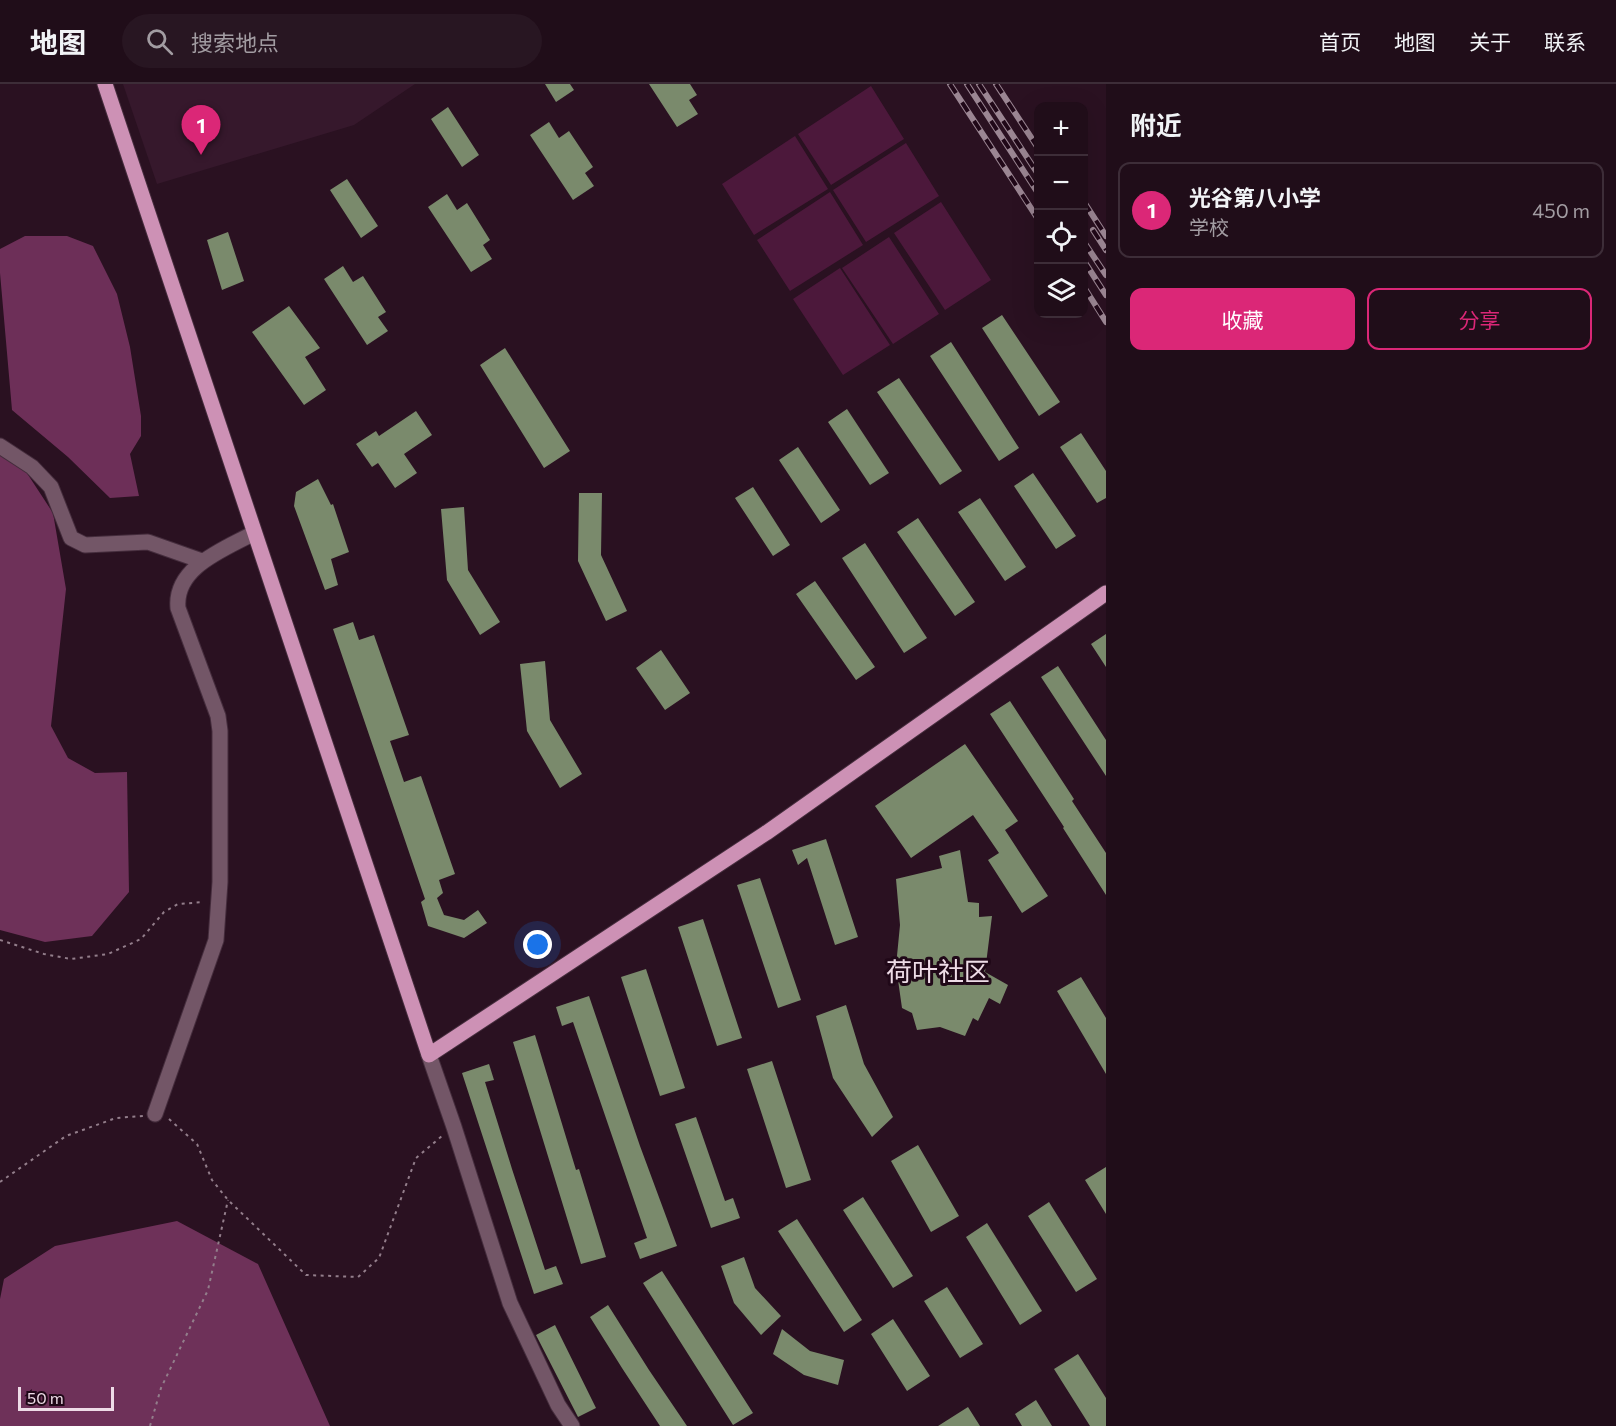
<!DOCTYPE html>
<html lang="zh">
<meta charset="utf-8">
<style>
body{margin:0;font-family:Commissioner,"Noto Sans SC",sans-serif;background:#281622;color:#f1f3f6}
.controls{position:absolute;right:18px;top:18px;display:grid;overflow:hidden;border-radius:12px;box-shadow:0 6px 24px #0002}
.controls button{width:54px;height:54px;display:grid;place-items:center;padding:0;border:0;border-bottom:2px solid #3d2d38;background:#200d19;color:#f1f3f6;font:30px sans-serif}
.scale{position:absolute;left:18px;bottom:15px;width:96px;box-sizing:border-box;padding-left:6px;border:3px solid #eedce7;border-top:0;font-size:16px;line-height:21px;white-space:nowrap;color:#eedce7;-webkit-text-stroke:4px #200818;paint-order:stroke}
.you{position:absolute;left:538px;top:861px;width:21px;height:21px;margin:-15px;border:4px solid #fff;border-radius:50%;background:#1a73e8;box-shadow:0 0 0 9px #1a73e833}
.badge{display:grid;place-items:center;width:39px;height:39px;border-radius:50%;background:#db2777;color:#fff;font-size:20px;font-weight:700}
.pin{position:absolute;translate:-50% -50px;filter:drop-shadow(0 2px 3px #0008)}
.pin::after{content:'';position:absolute;top:32px;width:21px;height:18px;background:inherit;clip-path:polygon(0 0,100% 0,50% 100%)}
.list{margin:0;padding:0;list-style:none}
h2{display:flex;justify-content:space-between;align-items:center;height:78px;margin:0;padding:0 24px;font-size:26px}
h2 small{font-size:20px;font-weight:400;color:#a29ca2}
.list li{display:grid;grid-template-columns:39px 1fr auto;gap:18px;align-items:center;box-sizing:border-box;height:96px;margin:0 12px 12px;padding:0 12px;border:2px solid #3d2d38;border-radius:12px}
.list b{display:block;font-size:22px;white-space:nowrap}
.list p{margin:0;font-size:20px;white-space:nowrap;color:#a29ca2}
.list em{font-size:20px;font-style:normal;color:#a29ca2}
.actions{display:flex;gap:12px;padding:18px 24px}
.actions a{flex:1;padding:14px 0;border:2px solid #db2777;border-radius:12px;text-align:center;font-size:21px;color:#db2777}
.actions .main{background:#db2777;color:#fff}
.icon{flex:none;width:33px;height:33px;fill:none;stroke:currentColor;stroke-width:2;stroke-linecap:round;stroke-linejoin:round}
.map{position:relative;flex:none;width:1106px;height:1342px;overflow:hidden}
header{display:flex;align-items:center;gap:36px;box-sizing:border-box;height:84px;padding:0 30px;background:#200d19;border-bottom:2px solid #3d2d38}
header strong{font-size:28px}
nav{display:flex;gap:33px;margin-inline-start:auto;font-size:21px}
.search{width:420px;height:54px;background:#281622;display:flex;align-items:center;gap:15px;box-sizing:border-box;padding:0 21px;border-radius:33px;color:#a29ca2;font-size:22px}
main{display:flex}
aside{flex:1;background:#200d19}
.map>svg:first-child{display:block}
</style>
<header>
<strong>地图</strong>
<div class="search"><svg class="icon" aria-label="search" viewBox="0 0 24 24"><circle cx="10" cy="10" r="6"/><path d="M15 15l6 6"/></svg>搜索地点</div>
<nav><a>首页</a><a>地图</a><a>关于</a><a>联系</a></nav>
</header>
<main>
<div class="map">
<svg width="1106" height="1342" viewBox="0 0 1106 1342">
<rect width="100%" height="100%" fill="#2a1121"/>
<!-- built -->
<path fill="#36182c" d="M123,0H415L354,41L157,100Z"/>
<!-- green -->
<path fill="#4c183b" d="M871,2L904,55L831,101L798,50Z
M795,52L828,105L754,151L722,100Z
M906,59L939,112L866,158L833,106Z
M830,108L863,161L790,207L757,156Z
M941,118L991,196L945,226L894,149Z
M889,153L939,230L893,260L842,184Z
M840,184L890,261L843,291L793,215Z"/>
<!-- forest -->
<path fill="#6e3159" d="M0,368L21,380L53,429L66,505L51,642L68,674L95,689L127,688L129,808L92,852L45,858L0,846Z
M177,1137L258,1180L330,1342H0V1215L4,1195L55,1162Z"/>
<!-- water -->
<path fill="#6d2f58" d="M25,152H67L93,162L117,210L130,263L141,332V352L130,370L139,412L110,414L68,373L12,326L0,189V165Z"/>
<!-- building -->
<path fill="#7a8a6c" d="M545,0H570L574,6L556,18Z
M649,0H690L697,11L689,16L698,30L677,43Z
M448,23L479,71L462,83L431,35Z
M549,38L559,54L569,47L593,83L585,89L594,102L573,116L530,51Z
M347,95L378,142L361,154L330,106Z
M447,110L457,126L467,119L490,156L483,161L492,175L471,188L428,123Z
M228,148L244,197L222,206L207,156Z
M343,182L353,198L363,192L386,228L378,233L388,247L367,261L324,195Z
M289,222L320,264L305,273L326,306L304,321L252,248Z
M1002,231L1060,318L1039,332L982,244Z
M951,258L1019,364L999,377L930,272Z
M505,264L570,367L544,384L480,281Z
M899,294L962,387L940,401L877,308Z
M847,325L889,389L870,401L828,338Z
M416,327L432,351L404,370L417,389L395,404L378,379L372,383L356,360L376,347L379,352Z
M1081,349L1106,387V414L1097,419L1060,363Z
M798,363L840,426L821,439L779,376Z
M1033,389L1076,452L1056,465L1014,402Z
M318,395L331,421L333,420L349,468L331,475L338,501L325,506L294,422L296,408Z
M753,403L790,461L773,472L735,414Z
M579,409H602L601,471L627,527L606,537L578,477Z
M980,414L1026,483L1005,497L958,428Z
M464,423L468,486L500,538L480,551L447,496L441,425Z
M918,434L975,518L955,532L897,448Z
M865,459L927,554L904,569L842,474Z
M815,497L875,583L856,596L796,510Z
M353,538L359,556L374,551L409,651L390,657L404,698L421,692L455,790L439,796L443,809L437,814L444,831L464,836L478,826L487,839L464,854L428,842L421,818L425,815L333,545Z
M1106,550V583L1091,560Z
M661,566L690,609L665,626L636,584Z
M545,577L550,636L582,690L560,704L527,647L520,580Z
M1058,582L1106,656V692L1041,593Z
M1010,617L1074,715L1072,717L1106,769V811L1063,744L1064,743L990,630Z
M965,660L1018,737L1005,746L1048,812L1022,829L988,776L999,769L973,731L911,774L875,722Z
M826,755L858,853L835,861L807,774L798,781L792,766Z
M960,766L968,818L979,819V833L992,832L985,888L1008,901L1000,920L989,914L978,937L973,934L965,952L940,943L917,946L912,929L902,924L896,882L900,841L896,795L942,784L939,772Z
M760,794L801,916L778,924L737,801Z
M703,835L742,954L717,962L678,843Z
M646,885L685,1004L660,1012L621,893Z
M1081,893L1106,934V990L1057,907Z
M589,912L640,1062L677,1162L640,1175L634,1159L647,1154L573,938L562,942L556,923Z
M846,921L864,980L893,1033L872,1053L833,994L816,932Z
M535,951L576,1086L579,1085L606,1173L581,1180L513,958Z
M772,977L811,1096L786,1104L747,985Z
M489,980L494,996L485,998L512,1085L545,1186L556,1182L563,1200L534,1210L462,989Z
M696,1033L725,1117L733,1114L740,1134L711,1144L675,1040Z
M918,1061L959,1132L931,1148L891,1077Z
M1106,1083V1130L1085,1096Z
M863,1113L913,1192L893,1204L843,1126Z
M1049,1118L1097,1195L1076,1208L1028,1132Z
M797,1135L862,1236L844,1248L778,1147Z
M987,1139L1042,1227L1020,1241L966,1153Z
M744,1173L755,1204L781,1232L761,1251L734,1219L721,1182Z
M662,1187L753,1329L733,1341L643,1199Z
M947,1203L983,1260L960,1274L924,1217Z
M608,1221L649,1286L687,1342H660L622,1284L590,1233Z
M893,1235L930,1292L907,1307L871,1250Z
M555,1241L596,1324L578,1333L536,1251Z
M782,1245L810,1267L844,1276L838,1301L804,1291L773,1270Z
M1078,1270L1106,1314V1342H1090L1054,1285Z
M1036,1316L1052,1342H1022L1015,1330Z
M968,1323L980,1342H938Z"/>
<g fill="none" stroke-linecap="round" stroke-linejoin="round">
<defs>
<path id="minor" d="M0,362L32,383L51,403L71,454L85,461L148,458L202,477
M429,971L454,1043L510,1219L558,1321L572,1342
M155,1030L216,856L220,798V647L218,632L178,524C174,483 225,465 254,449"/>
<path id="major" d="M105,0L429,971L766,749L1106,509"/>
</defs>
<!-- minor casing -->
<use href="#minor" stroke="#452d3d" stroke-width="17"/>
<!-- major casing -->
<use href="#major" stroke="#452d3d" stroke-width="17"/>
<!-- path -->
<path stroke="#937e8b" stroke-width="2" stroke-dasharray="3 4.5" stroke-linecap="butt" d="M0,856L44,870L71,875L108,870L141,855L164,828L178,820L204,818
M169,1035L197,1060L212,1096L228,1116L306,1191L358,1193L379,1174L416,1074L442,1052
M0,1098L66,1052L116,1034L143,1032
M150,1342L161,1304L208,1206L228,1116"/>
<!-- minor -->
<use href="#minor" stroke="#735667" stroke-width="15"/>
<!-- major -->
<use href="#major" stroke="#cd91b5" stroke-width="15"/>
<defs>
<path id="rail" d="M950,0L1038,135
M967,0L1038,109
M979,0L1038,90
M996,0L1038,64
M1084,118L1106,152
M1093,146L1106,166
M1084,158L1106,191
M1084,177L1106,211
M1084,203L1106,238"/>
</defs>
<!-- rail casing -->
<use href="#rail" stroke="#9b8693" stroke-width="6"/>
<!-- rail -->
<use href="#rail" stroke="#200818" stroke-width="4" stroke-dasharray="11" stroke-linecap="butt"/>
</g>
<g text-anchor="middle" stroke-width="6" stroke-linejoin="round" paint-order="stroke">
<!-- quarter labels -->
<g font-size="26" fill="#eedce7" stroke="#200818">
<text x="938" y="897">荷叶社区</text>
</g>
</g>
</svg>
<div class="controls">
<button>+</button>
<button>−</button>
<button><svg class="icon" aria-label="locate" viewBox="0 0 24 24"><circle cx="12" cy="12" r="6"/><path d="M12 2v4M12 18v4M2 12h4M18 12h4"/></svg></button>
<button><svg class="icon" aria-label="layers" viewBox="0 0 24 24"><path d="M12 4l9 5-9 5-9-5zM3 14l9 5 9-5"/></svg></button>
</div>
<div class="scale">50 m</div>
<div class="you"></div>
<div class="pin badge" style="left:201px;top:71px">1</div>
</div>
<aside>
<h2>附近<small></small></h2>
<ul class="list">
<li><span class="badge">1</span><div><b>光谷第八小学</b><p>学校</p></div><em>450 m</em></li>
</ul>
<div class="actions"><a class="main">收藏</a><a>分享</a></div>
</aside>
</main>
